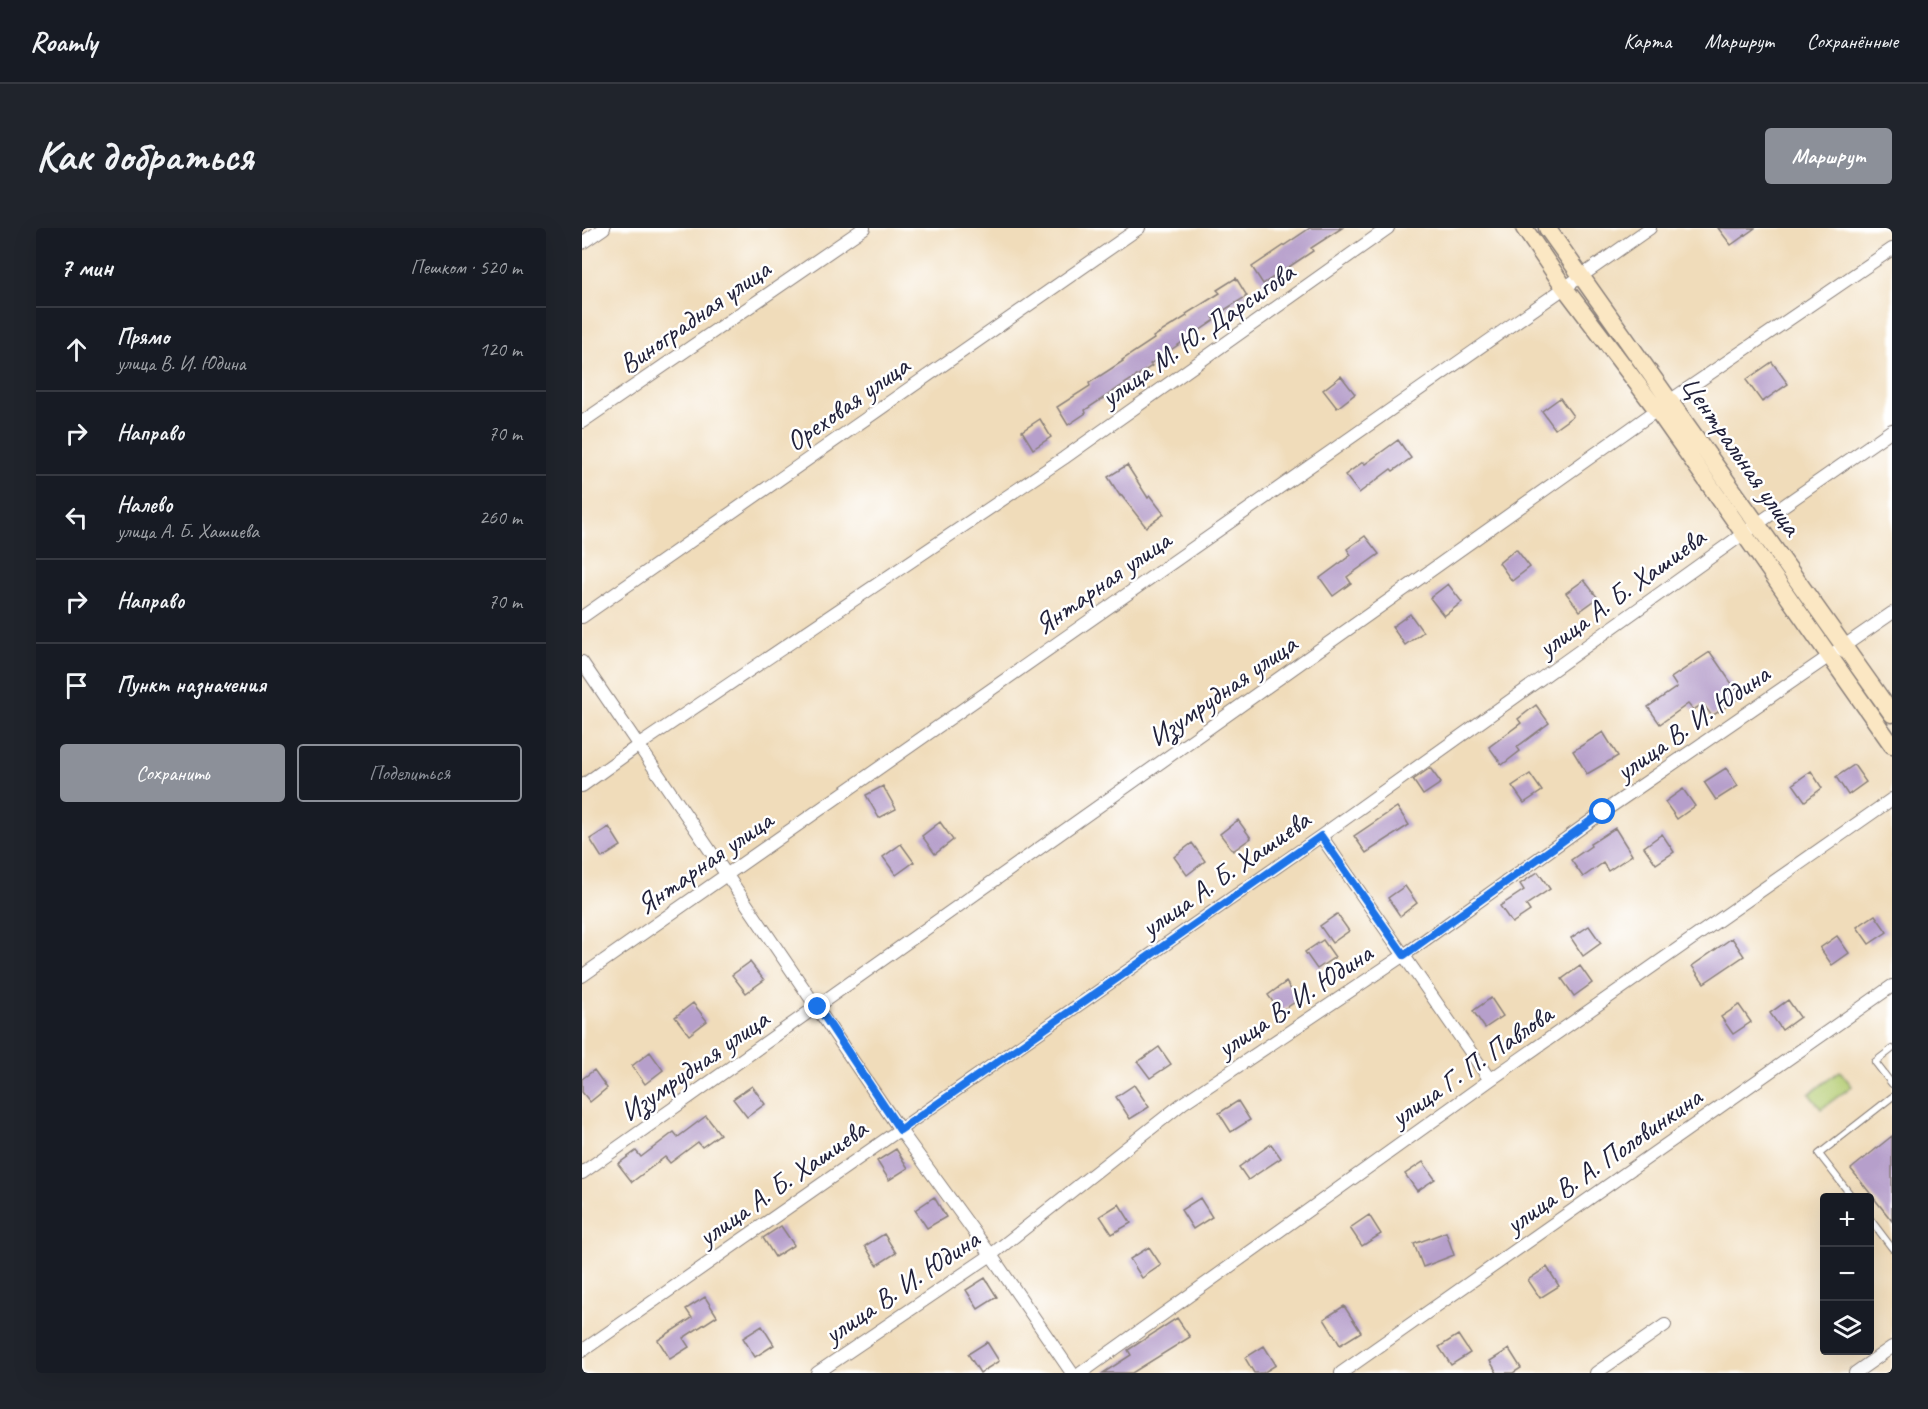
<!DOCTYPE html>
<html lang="ru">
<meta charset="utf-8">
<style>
body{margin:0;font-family:Caveat,sans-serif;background:#20242c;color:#f1f3f6}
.controls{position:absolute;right:18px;bottom:18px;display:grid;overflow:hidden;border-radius:6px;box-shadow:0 6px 24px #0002}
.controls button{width:54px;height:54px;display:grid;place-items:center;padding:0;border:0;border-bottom:2px solid #363941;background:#171b24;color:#f1f3f6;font:30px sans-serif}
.stop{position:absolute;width:18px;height:18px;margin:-14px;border:4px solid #1a73e8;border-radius:50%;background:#fff}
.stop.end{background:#1a73e8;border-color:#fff;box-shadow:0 2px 6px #0008}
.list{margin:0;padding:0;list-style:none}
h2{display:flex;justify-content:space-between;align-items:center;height:78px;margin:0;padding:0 24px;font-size:26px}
h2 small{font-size:20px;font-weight:400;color:#9ea1a6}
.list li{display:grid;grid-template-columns:39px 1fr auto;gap:18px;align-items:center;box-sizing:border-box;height:84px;padding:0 24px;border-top:2px solid #363941}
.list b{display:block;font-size:22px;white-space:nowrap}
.list p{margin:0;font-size:20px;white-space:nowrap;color:#9ea1a6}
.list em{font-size:20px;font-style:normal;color:#9ea1a6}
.actions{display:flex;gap:12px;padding:18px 24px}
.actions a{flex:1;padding:14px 0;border:2px solid #8c9099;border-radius:6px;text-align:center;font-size:21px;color:#8c9099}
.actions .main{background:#8c9099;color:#fff}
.icon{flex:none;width:33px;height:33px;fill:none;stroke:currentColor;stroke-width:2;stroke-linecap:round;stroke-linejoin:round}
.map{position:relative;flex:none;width:1310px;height:1145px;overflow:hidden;border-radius:6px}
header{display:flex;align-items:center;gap:36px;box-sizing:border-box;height:84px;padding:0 30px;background:#171b24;border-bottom:2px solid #363941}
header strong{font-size:28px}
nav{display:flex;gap:33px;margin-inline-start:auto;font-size:21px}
.intro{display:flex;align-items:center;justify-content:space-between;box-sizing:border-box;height:144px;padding:0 36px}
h1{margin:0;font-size:42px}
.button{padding:15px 27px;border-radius:6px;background:#8c9099;color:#fff;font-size:21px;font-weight:700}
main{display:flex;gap:36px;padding:0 36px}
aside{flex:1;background:#171b24;border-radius:6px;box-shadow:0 6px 24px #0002}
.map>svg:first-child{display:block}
</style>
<header>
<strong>Roamly</strong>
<nav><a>Карта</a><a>Маршрут</a><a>Сохранённые</a></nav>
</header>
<div class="intro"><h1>Как добраться</h1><a class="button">Маршрут</a></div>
<main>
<aside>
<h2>7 мин<small>Пешком · 520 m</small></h2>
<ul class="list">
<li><svg class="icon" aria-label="ahead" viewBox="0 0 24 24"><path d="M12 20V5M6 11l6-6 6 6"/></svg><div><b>Прямо</b><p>улица В. И. Юдина</p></div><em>120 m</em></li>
<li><svg class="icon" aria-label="right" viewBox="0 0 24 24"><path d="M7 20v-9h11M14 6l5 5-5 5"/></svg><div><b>Направо</b></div><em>70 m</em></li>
<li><svg class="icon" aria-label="left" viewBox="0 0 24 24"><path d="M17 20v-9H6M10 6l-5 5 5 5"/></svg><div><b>Налево</b><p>улица А. Б. Хашиева</p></div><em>260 m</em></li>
<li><svg class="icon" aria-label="right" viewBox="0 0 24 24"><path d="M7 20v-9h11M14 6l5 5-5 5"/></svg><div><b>Направо</b></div><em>70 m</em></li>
<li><svg class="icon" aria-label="arrive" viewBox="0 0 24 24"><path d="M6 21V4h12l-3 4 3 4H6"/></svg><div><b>Пункт назначения</b></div></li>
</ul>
<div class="actions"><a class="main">Сохранить</a><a>Поделиться</a></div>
</aside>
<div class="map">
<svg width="1310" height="1145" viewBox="0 0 1310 1145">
<rect width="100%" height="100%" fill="#fff"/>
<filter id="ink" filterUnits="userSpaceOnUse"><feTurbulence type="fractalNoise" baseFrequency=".0167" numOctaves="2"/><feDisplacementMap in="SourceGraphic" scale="12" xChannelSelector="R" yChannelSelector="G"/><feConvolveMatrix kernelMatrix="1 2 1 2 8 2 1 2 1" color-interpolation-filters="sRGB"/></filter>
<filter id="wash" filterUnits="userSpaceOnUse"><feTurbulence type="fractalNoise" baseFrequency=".008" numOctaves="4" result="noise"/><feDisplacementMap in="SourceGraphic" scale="24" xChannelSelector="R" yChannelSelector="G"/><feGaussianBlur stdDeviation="1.35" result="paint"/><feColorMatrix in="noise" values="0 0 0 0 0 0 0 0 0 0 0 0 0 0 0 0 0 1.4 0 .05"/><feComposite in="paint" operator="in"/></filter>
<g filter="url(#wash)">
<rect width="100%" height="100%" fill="#f0dcba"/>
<!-- green -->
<path fill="#b2cb70" stroke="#6a7656" stroke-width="1.5" d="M1258,843L1270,858L1239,881L1227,866Z"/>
<g id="blocks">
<!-- building -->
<path fill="#b69fcb" d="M728,0H760L729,20L731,23L681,56L670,39Z
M1136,0H1173L1149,17Z
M654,50L665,68L631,89L633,92L568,136L570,138L503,182L504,185L486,197L475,179L508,158L507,155L541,133L540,132L572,111L571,109L605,88L604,86L638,65L635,62Z
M1190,134L1206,156L1180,174L1164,152Z
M759,148L773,166L755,180L741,162Z
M978,170L991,188L973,201L960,183Z
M458,191L469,209L451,221L440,203Z
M816,212L829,230L811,243L809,241L777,265L763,247L781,234L783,236Z
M545,237L566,270L568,268L582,286L564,299L539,267L538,268L526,249Z
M783,308L797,326L765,349L769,355L751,368L738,350L769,327L765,321Z
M934,321L948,339L930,353L917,335Z
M1002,352L1016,370L998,383L984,365Z
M866,356L880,374L862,388L848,370Z
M828,386L841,404L823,417L810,399Z
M1128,424L1159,469L1130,488L1121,476L1111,482L1106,476L1078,496L1066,479L1095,459L1089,450Z
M954,477L967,495L935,519L938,523L920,537L907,519L939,495L936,491Z
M1021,504L1036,528L1005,546L991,523Z
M1272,537L1284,554L1266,567L1254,549Z
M848,540L859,555L841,567L831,552Z
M1144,540L1156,558L1134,572L1122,554Z
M1229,543L1240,560L1223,573L1211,556Z
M948,546L960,563L942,575L930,558Z
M301,558L314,581L297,590L284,567Z
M1101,561L1113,578L1095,591L1083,574Z
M815,579L827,597L784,625L772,608Z
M656,592L669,610L651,623L638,606Z
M358,594L371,612L353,626L340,608Z
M27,599L39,618L20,630L8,611Z
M1033,600L1050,627L1026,643L1021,635L1001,649L989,632L1009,618L1008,616Z
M1080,606L1092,624L1074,636L1062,619Z
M610,615L623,633L605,647L592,629Z
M319,616L332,634L314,647L301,629Z
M956,644L968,661L944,677L948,683L930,695L918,678L942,662L938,656Z
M823,658L835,675L818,688L806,670Z
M755,686L767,703L750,715L738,698Z
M1293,687L1305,704L1287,716L1275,699Z
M1007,698L1019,715L1001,728L989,710Z
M1255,708L1267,725L1250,737L1238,720Z
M1150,710L1162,728L1122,755L1110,738Z
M741,712L753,729L735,741L723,724Z
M168,734L182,752L164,765L150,747Z
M998,738L1010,755L992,768L980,751Z
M704,754L716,772L698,784L686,767Z
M909,770L921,788L903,800L891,783Z
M1206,772L1218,789L1200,802L1188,785Z
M111,775L125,793L107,807L93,789Z
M1157,777L1169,794L1151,806L1139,789Z
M577,819L589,836L568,850L556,834Z
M68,824L81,842L63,856L50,838Z
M12,842L25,860L8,874L0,864V851Z
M552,857L567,879L548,891L534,869Z
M170,858L183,876L165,889L151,871Z
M656,873L668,892L649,904L637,885Z
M124,888L138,906L120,919L116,914L88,935L83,929L50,954L36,936L54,923L59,929L92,904L96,909Z
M1310,908V993L1269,941Z
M689,916L699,930L666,952L657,939Z
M314,921L326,940L307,952L295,933Z
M841,934L853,951L835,963L823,946Z
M352,969L364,989L345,1000L333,982Z
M618,970L630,989L611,1001L599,982Z
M537,976L549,995L530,1006L518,988Z
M787,987L799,1006L780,1018L768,1000Z
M199,998L212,1017L193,1029L181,1010Z
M864,1004L872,1027L841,1039L832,1016Z
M302,1006L314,1025L295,1037L283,1018Z
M567,1019L579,1037L560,1050L548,1031Z
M965,1039L977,1058L958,1070L946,1052Z
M403,1050L415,1069L396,1081L384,1062Z
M123,1069L135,1088L101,1110L107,1119L88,1131L76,1112L110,1090L104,1081Z
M762,1078L779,1104L758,1117L742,1091Z
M595,1090L608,1109L550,1145H521L549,1127L546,1122Z
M180,1098L192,1117L173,1129L161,1110Z
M876,1107L888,1125L869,1137L857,1119Z
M405,1114L417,1133L398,1145L386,1126Z
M682,1118L694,1137L681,1145H672L663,1130Z
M927,1121L939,1140L931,1145H915L908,1133Z"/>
</g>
</g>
<g filter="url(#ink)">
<use href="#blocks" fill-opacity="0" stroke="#897f7a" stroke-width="1.5"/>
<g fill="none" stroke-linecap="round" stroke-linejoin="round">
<defs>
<path id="lane" d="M1310,821L1293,834L1310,856
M1271,970L1237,926L1310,869
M1288,991L1310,1020"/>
<path id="street" d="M0,15L22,0
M0,194L282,0
M0,389L557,0
M0,434L318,902L409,1027L490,1145
M0,558L57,517L482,230L806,0
M739,608L908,852
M0,748L1068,0
M0,945L1089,172L1310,21
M0,1123L739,608L1161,306L1310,202
M235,1145L409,1027L601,875L822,727L1021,584L1310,385
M499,1145L908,852L1310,571
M759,1145L1310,758
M1014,1145L1083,1097
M1273,1145L1310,1119"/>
<path id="secondary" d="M942,0L982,59L1075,182L1310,517
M965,0L1310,486"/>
</defs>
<!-- lane casing -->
<use href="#lane" stroke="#897f7a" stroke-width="8"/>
<!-- street casing -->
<use href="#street" stroke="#897f7a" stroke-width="14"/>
<!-- secondary casing -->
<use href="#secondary" stroke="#897f7a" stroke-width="19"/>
<!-- lane -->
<use href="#lane" stroke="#fff" stroke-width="6"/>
<!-- street -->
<use href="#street" stroke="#fff" stroke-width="12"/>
<!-- secondary -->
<use href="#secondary" stroke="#fbe7c3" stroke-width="16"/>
</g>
</g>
<g fill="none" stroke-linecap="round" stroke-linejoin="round" filter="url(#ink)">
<!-- route -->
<path stroke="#1a73e8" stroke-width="8" d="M236,779L318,902L739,608L822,727L1021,584"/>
</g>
<g text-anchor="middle" stroke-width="5" stroke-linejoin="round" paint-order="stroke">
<!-- street labels -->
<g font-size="28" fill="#22223b" stroke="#fff">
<text transform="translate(112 88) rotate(-35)" y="10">Виноградная улица</text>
<text transform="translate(615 106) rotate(-35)" y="10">улица М. Ю. Дарсигова</text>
<text transform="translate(265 175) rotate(-35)" y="10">Ореховая улица</text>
<text transform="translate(1160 227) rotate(55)" y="10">Центральная улица</text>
<text transform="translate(520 354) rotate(-35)" y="10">Янтарная улица</text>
<text transform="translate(1039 364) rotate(-36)" y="10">улица А. Б. Хашиева</text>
<text transform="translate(640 462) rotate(-35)" y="10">Изумрудная улица</text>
<text transform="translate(1110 494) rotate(-35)" y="10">улица В. И. Юдина</text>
<text transform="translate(122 634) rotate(-35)" y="10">Янтарная улица</text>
<text transform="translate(643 645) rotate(-35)" y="10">улица А. Б. Хашиева</text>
<text transform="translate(712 772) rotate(-34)" y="10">улица В. И. Юдина</text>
<text transform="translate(112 837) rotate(-35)" y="10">Изумрудная улица</text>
<text transform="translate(889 837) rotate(-35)" y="10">улица Г. П. Павлова</text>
<text transform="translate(1021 932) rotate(-35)" y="10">улица В. А. Половинкина</text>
<text transform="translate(200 954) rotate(-35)" y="10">улица А. Б. Хашиева</text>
<text transform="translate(319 1058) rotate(-34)" y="10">улица В. И. Юдина</text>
</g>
</g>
</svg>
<div class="controls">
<button>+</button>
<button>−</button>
<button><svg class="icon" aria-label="layers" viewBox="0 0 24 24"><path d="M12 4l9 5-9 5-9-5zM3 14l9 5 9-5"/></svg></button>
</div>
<div class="stop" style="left:1021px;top:584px"></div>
<div class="stop end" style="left:236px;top:779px"></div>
</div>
</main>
